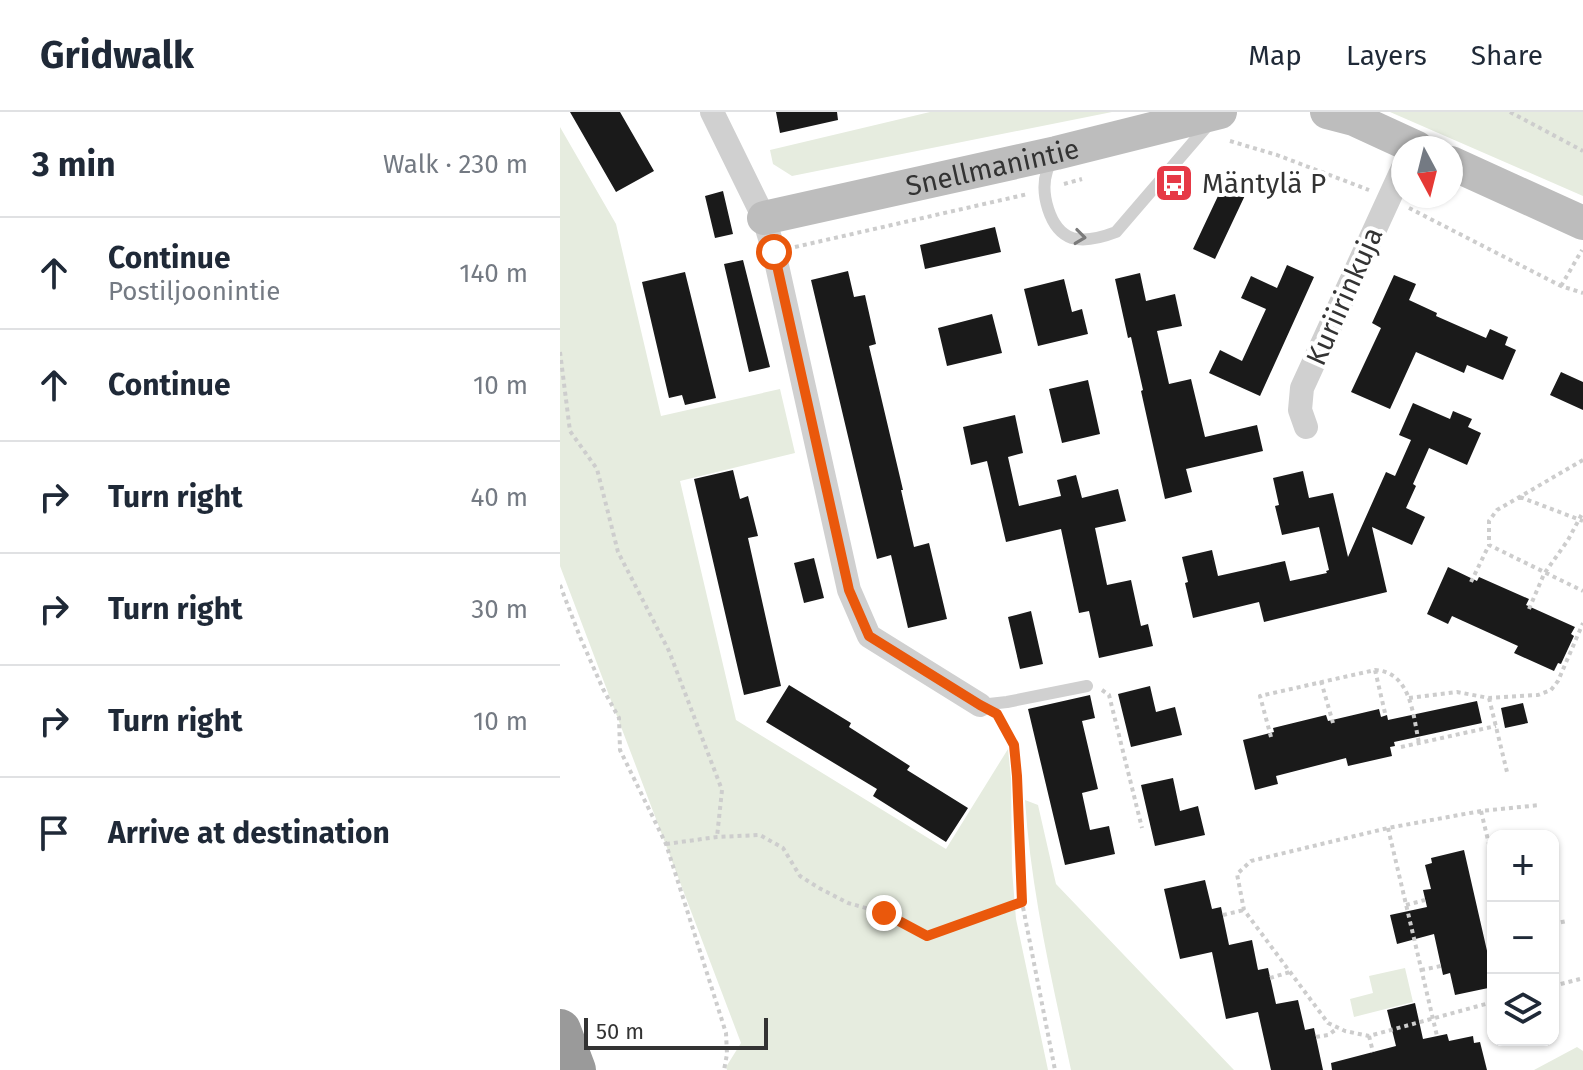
<!DOCTYPE html>
<meta charset="utf-8">
<style>
body{margin:0;font-family:"Fira Sans",sans-serif;background:#f2f2f3;color:#1f2937}
.controls{position:absolute;right:24px;bottom:24px;display:grid;overflow:hidden;border-radius:16px;box-shadow:0 2px 6px #0004}
.controls button{width:72px;height:72px;display:grid;place-items:center;padding:0;border:0;border-bottom:2px solid #e0e1e3;background:#fff;color:#1f2937;font:40px sans-serif}
.compass{position:absolute;left:831px;top:24px;width:72px;height:72px;border-radius:50%;background:#fff;box-shadow:0 2px 6px #0004;rotate:173deg}
.scale{position:absolute;left:24px;bottom:20px;width:184px;box-sizing:border-box;padding-left:8px;border:4px solid #333;border-top:0;font-size:22px;line-height:28px;white-space:nowrap;color:#333;-webkit-text-stroke:6px #fff;paint-order:stroke}
.stop{position:absolute;width:24px;height:24px;margin:-18px;border:6px solid #ea580c;border-radius:50%;background:#fff}
.stop.end{background:#ea580c;border-color:#fff;box-shadow:0 2px 8px #0008}
.list{margin:0;padding:0;list-style:none}
h2{display:flex;justify-content:space-between;align-items:center;height:104px;margin:0;padding:0 32px;font-size:34px}
h2 small{font-size:26px;font-weight:400;color:#747a83}
.list li{display:grid;grid-template-columns:52px 1fr auto;gap:24px;align-items:center;box-sizing:border-box;height:112px;padding:0 32px;border-top:2px solid #e0e1e3}
.list b{display:block;font-size:30px;white-space:nowrap}
.list p{margin:0;font-size:26px;white-space:nowrap;color:#747a83}
.list em{font-size:26px;font-style:normal;color:#747a83}
.icon{flex:none;width:44px;height:44px;fill:none;stroke:currentColor;stroke-width:2;stroke-linecap:round;stroke-linejoin:round}
.map{position:relative;flex:none;width:1023px;height:958px;overflow:hidden}
header{display:flex;align-items:center;gap:48px;box-sizing:border-box;height:112px;padding:0 40px;background:#fff;border-bottom:2px solid #e0e1e3}
header strong{font-size:38px}
nav{display:flex;gap:44px;margin-inline-start:auto;font-size:28px}
main{display:flex}
aside{flex:1;background:#fff}
.map>svg:first-child{display:block}
</style>
<header>
<strong>Gridwalk</strong>
<nav><a>Map</a><a>Layers</a><a>Share</a></nav>
</header>
<main>
<aside>
<h2>3 min<small>Walk · 230 m</small></h2>
<ul class="list">
<li><svg class="icon" aria-label="ahead" viewBox="0 0 24 24"><path d="M12 20V5M6 11l6-6 6 6"/></svg><div><b>Continue</b><p>Postiljoonintie</p></div><em>140 m</em></li>
<li><svg class="icon" aria-label="ahead" viewBox="0 0 24 24"><path d="M12 20V5M6 11l6-6 6 6"/></svg><div><b>Continue</b></div><em>10 m</em></li>
<li><svg class="icon" aria-label="right" viewBox="0 0 24 24"><path d="M7 20v-9h11M14 6l5 5-5 5"/></svg><div><b>Turn right</b></div><em>40 m</em></li>
<li><svg class="icon" aria-label="right" viewBox="0 0 24 24"><path d="M7 20v-9h11M14 6l5 5-5 5"/></svg><div><b>Turn right</b></div><em>30 m</em></li>
<li><svg class="icon" aria-label="right" viewBox="0 0 24 24"><path d="M7 20v-9h11M14 6l5 5-5 5"/></svg><div><b>Turn right</b></div><em>10 m</em></li>
<li><svg class="icon" aria-label="arrive" viewBox="0 0 24 24"><path d="M6 21V4h12l-3 4 3 4H6"/></svg><div><b>Arrive at destination</b></div></li>
</ul>
</aside>
<div class="map">
<svg width="1023" height="958" viewBox="0 0 1023 958">
<rect width="100%" height="100%" fill="#fff"/>
<!-- green -->
<path fill="#e6ecdf" d="M370,0H552L232,64L213,52L210,38Z
M830,0H1023V84Z
M0,15L56,112L101,304L220,277L235,341L120,369L176,608L386,737L448,637L451,666L452,758L456,807L488,958H167L166,955L181,931L0,454Z
M465,688L478,693L496,772L674,958H511C492,868 471,780 465,688Z
M845,856L853,890L794,905L790,887L813,881L809,864Z
M1017,935L1023,939V958H974Z"/>
<!-- building -->
<path fill="#1a1a1a" d="M10,0H60L94,59L56,80Z
M216,0H277L278,8L220,21Z
M666,67L688,77L655,147L633,137Z
M163,79L173,122L155,126L145,84Z
M435,115L441,140L365,157L360,133Z
M183,148L210,255L189,260L164,152Z
M727,153L754,165L700,284L649,261L660,238L682,249L706,197L681,186L691,164L717,176Z
M288,159L294,185L305,183L316,232L309,234L343,378H341L354,435L369,431L387,507L348,516L331,443L317,447L251,168Z
M125,160L156,286L125,293L122,283L109,286L82,170Z
M580,161L586,189L615,182L622,214L597,219L609,272L631,267L645,325L697,313L703,339L626,357L632,380L605,387L581,279L583,278L571,225L568,226L555,167Z
M834,163L856,172L849,188L877,201L876,204L926,226L930,217L948,225L945,233L956,238L943,268L907,253L904,261L856,240L830,297L791,280L821,216L812,211Z
M504,167L512,200L522,197L528,222L478,234L464,177Z
M432,202L442,241L387,254L378,216Z
M1001,260L1023,270V298L990,283Z
M528,268L540,322L502,331L489,277Z
M853,291L890,307L893,299L912,307L908,315L921,321L907,353L869,336L853,372L856,374L846,396L865,405L852,433L812,415L827,480L704,510L699,490L633,506L625,471L628,470L622,445L652,438L658,464L725,449L730,469L767,461L766,459L769,458L759,415L722,423L715,394L719,393L713,366L743,359L749,386L773,381L788,445L826,360L835,364L851,328L839,323Z
M455,303L463,341L448,345L459,394L501,384L497,368L516,363L522,386L558,377L566,409L535,416L547,473L571,468L581,514L588,512L593,534L539,546L529,499L519,501L501,417L446,430L427,349L411,353L403,315Z
M173,358L180,387L188,384L198,424L188,426L221,574L184,583L134,367Z
M254,446L264,486L244,491L234,451Z
M888,455L917,469L919,465L969,487L966,493L1015,515L1011,522L1014,524L1001,552L998,551L994,559L954,541L958,534L892,504L888,512L867,502Z
M471,499L483,552L460,557L448,505Z
M229,573L291,611L289,615L350,654L347,658L408,696L386,730L313,684L317,677L206,610Z
M590,574L596,600L615,595L622,623L571,635L558,582Z
M530,583L535,606L522,609L538,677L522,681L530,718L549,714L555,742L505,753L468,597Z
M917,589L922,611L834,630L835,634L830,635L832,644L788,654L786,646L716,664L718,672L695,678L683,628L714,620L713,616L766,603L768,609L819,597L821,605L827,603L828,608Z
M963,591L968,611L945,616L941,596Z
M613,666L620,699L638,694L645,723L595,734L581,673Z
M904,738L933,865V875L895,883L890,861L883,863L874,822L837,832L830,803L867,795L863,778L871,777L865,753L872,751L871,746Z
M645,768L652,797L661,795L669,833L692,828L698,858L708,856L716,892L738,888L745,918L754,916L763,958H711L698,900L666,907L652,840L620,847L604,777Z
M855,891L863,927L887,922L889,929L913,924L914,931L920,930L927,958H772L771,951L836,934L827,898Z"/>
<g fill="none" stroke-linecap="round" stroke-linejoin="round">
<!-- path -->
<path stroke="#cdcdcd" stroke-width="4" stroke-dasharray="4 4" stroke-linecap="butt" d="M950,0L1023,39
M670,29L717,43L809,78
M504,72L522,67
M849,96L1001,174L1023,181
M235,135L468,82
M1001,174L1022,138
M0,240L10,319L37,357L58,440L109,539L162,678L157,725
M1023,348L937,398L929,409V433L1023,479
M960,385L1023,409
M911,470L929,433
M0,473L20,525L43,577L59,606L60,638L106,732L166,921L167,942L164,958
M969,497L984,462L1008,428L1023,400
M815,558L825,601
M761,569L773,611
M542,578L549,583L582,716
M849,586L897,580L929,586L978,583L991,578L998,569L1023,511
M929,586L947,660
M440,607L454,633L457,664L462,790L495,958
M711,625L700,584L815,558C851,560 853,603 859,631
M841,635L936,614
M921,699L933,749
M828,716L877,924
M106,732L157,725L200,723L223,736L240,764L259,776L288,791L324,801L367,824L462,790
M846,793L865,788
M663,803L684,798
M993,812L1007,809
M861,858L881,854
M710,866L730,860
M993,874L1020,867
M933,890L809,924L785,919L768,911L684,798L677,762L691,749L828,716L921,699L980,693
M809,924L813,940
M756,925L768,923L778,916"/>
<!-- lane -->
<path stroke="#d0d0d0" stroke-width="12" d="M493,48C491,51 488,55 487,59C480,80 489,118 512,126C526,130 543,125 556,120L648,13
M420,593L447,590L527,574"/>
<!-- street -->
<path stroke="#d0d0d0" stroke-width="24" d="M152,0L204,106L214,140L289,478L309,524L420,593
M746,315L740,298L742,276L843,56"/>
<!-- secondary -->
<g stroke="#bdbdbd" stroke-width="34">
<path d="M767,0L794,7L857,36"/>
<path d="M891,51L1023,111"/>
<path id="s1" d="M204,106L496,41L660,0"/>
</g>
<!-- highway -->
<path stroke="#9a9a9a" stroke-width="42" d="M0,918L15,958"/>
</g>
<!-- one-way arrows -->
<defs><path id="oneway-chevron" d="M-2-3.5L2.5 0L-2 3.5" fill="none" stroke-width="1.6" stroke-linecap="round" stroke-linejoin="round" transform="scale(2)"/></defs>
<use stroke="#7a7a7a" href="#oneway-chevron" transform="translate(520 125) rotate(7)"/>
<g fill="none" stroke-linecap="round" stroke-linejoin="round">
<!-- route -->
<path stroke="#ea580c" stroke-width="10" d="M214,140L289,478L309,524L420,593L437,602L454,633L457,664L462,790L367,824L324,801"/>
</g>
<!-- icons -->
<defs>
<symbol id="bus-square" viewBox="-11 -11 22 22"><rect x="-9" y="-9" width="18" height="18" rx="4" fill="#e63946" stroke="#fff"/><path d="M-5-6H5V4H4V6H2V4H-2V6H-4V4H-5ZM-3.5-4V0h7V-4ZM-3.5 1.2v1.5H-2V1.2ZM2 1.2v1.5H3.5V1.2Z" fill="#fff"/></symbol>
</defs>
<g fill-rule="evenodd">
<use href="#bus-square" x="592" y="49" width="44" height="44"/>
</g>
<g text-anchor="middle" stroke-width="8" stroke-linejoin="round" paint-order="stroke">
<!-- street labels -->
<g font-size="28" fill="#333" stroke="#fff">
<text dy="10" stroke="none"><textPath href="#s1" startOffset="234">Snellmanintie</textPath></text>
<text transform="translate(784 184) rotate(-66)" y="10">Kuriirinkuja</text>
</g>
<!-- poi labels -->
<g font-size="28" fill="#333" stroke="#fff" text-anchor="start">
<text x="642" y="81">Mäntylä P</text>
</g>
</g>
</svg>
<div class="controls">
<button>+</button>
<button>−</button>
<button><svg class="icon" aria-label="layers" viewBox="0 0 24 24"><path d="M12 4l9 5-9 5-9-5zM3 14l9 5 9-5"/></svg></button>
</div>
<svg class="compass" viewBox="-18 -18 36 36"><path d="M0-13l5 13h-10z" fill="#e53935"/><path d="M0 13l5-13h-10z" fill="#747a83"/></svg>
<div class="scale">50 m</div>
<div class="stop" style="left:214px;top:140px"></div>
<div class="stop end" style="left:324px;top:801px"></div>
</div>
</main>
